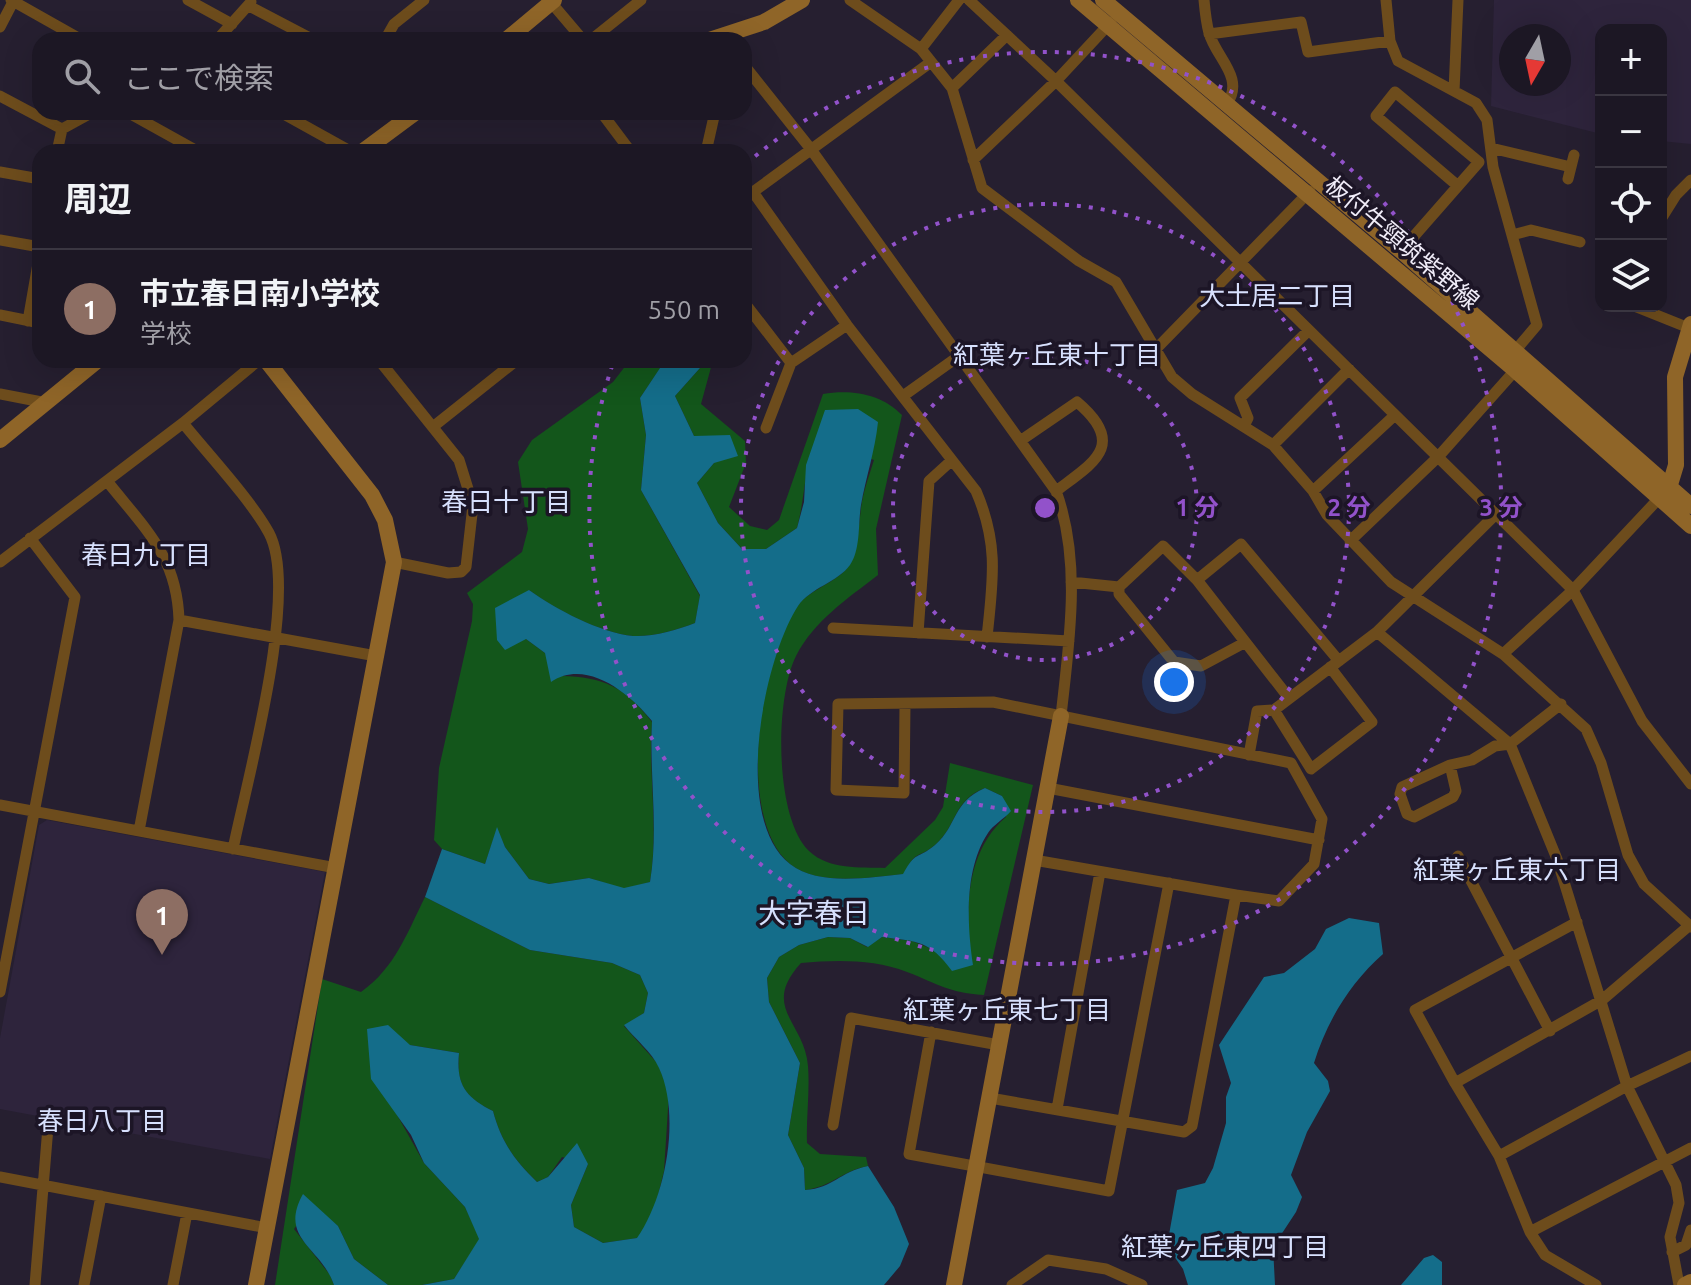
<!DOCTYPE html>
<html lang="ja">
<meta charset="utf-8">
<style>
body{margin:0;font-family:Ubuntu,"Noto Sans JP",sans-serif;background:#25202c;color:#f1f3f6}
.controls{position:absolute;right:24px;top:24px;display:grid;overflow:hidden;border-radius:16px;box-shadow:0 8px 32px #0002}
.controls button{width:72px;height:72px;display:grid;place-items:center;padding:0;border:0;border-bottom:2px solid #3a3641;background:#1c1724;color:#f1f3f6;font:40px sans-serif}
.compass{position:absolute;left:1499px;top:24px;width:72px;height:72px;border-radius:50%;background:#1c1724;box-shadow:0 8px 32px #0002;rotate:189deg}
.you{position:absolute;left:1174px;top:682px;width:28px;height:28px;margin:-20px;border:6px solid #fff;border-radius:50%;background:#1a73e8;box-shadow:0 0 0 12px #1a73e833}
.badge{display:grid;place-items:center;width:52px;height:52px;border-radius:50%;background:#2563eb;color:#fff;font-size:26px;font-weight:700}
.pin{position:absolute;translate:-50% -66px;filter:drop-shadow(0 2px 4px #0008)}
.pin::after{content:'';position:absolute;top:42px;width:28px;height:24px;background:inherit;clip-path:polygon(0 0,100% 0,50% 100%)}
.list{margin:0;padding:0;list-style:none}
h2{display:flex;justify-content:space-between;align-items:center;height:104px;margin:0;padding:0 32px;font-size:34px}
h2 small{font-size:26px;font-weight:400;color:#a09fa6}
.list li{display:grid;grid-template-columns:52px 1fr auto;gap:24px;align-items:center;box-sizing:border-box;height:120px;padding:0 32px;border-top:2px solid #3a3641}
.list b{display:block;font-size:30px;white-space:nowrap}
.list p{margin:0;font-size:26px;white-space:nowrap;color:#a09fa6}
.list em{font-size:26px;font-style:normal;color:#a09fa6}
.icon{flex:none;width:44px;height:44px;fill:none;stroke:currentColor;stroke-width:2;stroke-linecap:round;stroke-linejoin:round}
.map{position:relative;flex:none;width:1691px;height:1285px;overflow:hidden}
.search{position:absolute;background:#1c1724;box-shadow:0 8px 32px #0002;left:32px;top:32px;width:720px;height:88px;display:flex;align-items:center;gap:20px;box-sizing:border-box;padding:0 28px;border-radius:24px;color:#a09fa6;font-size:30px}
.panel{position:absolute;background:#1c1724;box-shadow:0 8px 32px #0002;left:32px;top:144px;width:720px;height:224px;border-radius:24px}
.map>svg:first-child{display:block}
</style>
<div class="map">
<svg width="1691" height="1285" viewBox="0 0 1691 1285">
<rect width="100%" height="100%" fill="#261f30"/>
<!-- built -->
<path fill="#2e243c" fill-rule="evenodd" d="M1494,0H1691V144L1661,141V30H1601V134L1491,106ZM1511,36H1559V84H1511Z
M47,820L325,872L270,1159L0,1109V1038L39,825Z"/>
<!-- forest -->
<path fill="#13561b" d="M630,360H660L663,364L640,398L646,435L641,490L700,596L695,623C677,630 653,637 633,636C601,633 554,609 529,590L526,639L545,653L561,676C604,677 625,687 652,722C648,775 659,828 650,882L624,889L589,878L549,884L529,879L505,847L497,829L485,864L442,849L434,840L439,768L472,621L473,604L467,593L522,552L528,529L518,462L532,440L613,382Z
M697,360H713L701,404L745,441L746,463L729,507L750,526L767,530L779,520L823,394C851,389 882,394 902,415L876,529L878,575C847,599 814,621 796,656C775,698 774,817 809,851C829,870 860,867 885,868L935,820L943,807L950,763L1033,785L984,995C946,992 941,985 907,972C873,959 836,960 801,963C760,1008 805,1022 808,1066C810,1092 806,1118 807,1143L820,1154L866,1157L868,1166C839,1172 834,1186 805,1190L804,1168L788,1135L800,1063L769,1002L767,978L779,957L799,945L828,937L850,938L867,947L882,937L912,941L972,965C965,914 964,853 1006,817L1002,796L985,788C952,801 958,825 935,845C918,859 916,849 904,874C870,877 819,887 790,864C735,819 759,654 799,604C812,588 843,580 851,562C858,545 859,525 861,508C863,492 869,476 874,460L816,440C804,469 805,498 797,528L766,549H742L718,523L697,483L714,463L694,436L675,396L700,368Z
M425,897L530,950L612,963L640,975L648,993L644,1013L624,1026L658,1064L669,1093L664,1171L654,1212L638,1238L603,1243L574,1227L571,1205L588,1164L562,1157L548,1177L537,1182C514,1160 501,1141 493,1111C465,1097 456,1085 459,1053L410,1045L396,1113L424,1163L465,1207L480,1239L454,1279L422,1285H388L354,1259L338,1226L311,1205L294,1229L330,1275L334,1285H275L322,979L361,992C395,968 407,933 425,897Z"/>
<!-- water -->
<path fill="#146d8a" d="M660,360H697L700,368L675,396L694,436L730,435L738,456L714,463L697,483L718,523L742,549H766L797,528L804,502L806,465L825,410L858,409L878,422C875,451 866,477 861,505C858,523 861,549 850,565C838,582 810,588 798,606C763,660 732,819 790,864C820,887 870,877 903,874C916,850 917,860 935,845C958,825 952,802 985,788L1002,796L1011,811C1004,819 993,825 988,833C964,869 967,925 973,965L952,971C929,940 919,942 882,937L868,947L850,938L828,937L799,945L779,957L767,978L769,1002L800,1063L788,1135L804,1168L805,1190C834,1188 839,1172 868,1166L894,1207L909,1244L900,1266L884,1285H422L454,1279L479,1239L465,1207L424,1163L411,1135L371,1079L367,1029L388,1025L410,1045L459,1053C456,1084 465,1097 493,1111C501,1141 514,1160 537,1182L548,1177L577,1143L588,1164L571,1205L574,1227L603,1243L637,1238C666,1197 681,1115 659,1068C652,1052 634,1038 624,1025L644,1013L648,993L640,975L612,963L530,950L425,897L442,849L485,864L497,827L505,847L529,879L549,884L589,878L624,888L650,882C659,828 649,775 652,721C630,694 587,658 551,682L545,653L526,639L505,650L497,640L495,608L529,590C555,609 601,633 633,636C653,637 677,630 695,623L700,595L641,490L646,435L640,398L662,365Z
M1349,918L1379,923L1383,954C1350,983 1327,1021 1314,1063L1328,1081L1330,1091L1307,1132L1291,1175L1302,1197L1296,1212L1273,1247L1275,1285H1188L1183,1269L1167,1246L1177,1190L1205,1183L1213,1168L1226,1123V1097L1231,1083L1219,1045L1264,977L1284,973L1315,949L1326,929Z
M303,1194L338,1226L354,1259L388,1285H334C321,1247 278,1239 303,1194Z
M1433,1255L1442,1262V1285H1401L1424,1258Z"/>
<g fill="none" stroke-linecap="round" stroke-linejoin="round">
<!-- street -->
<path stroke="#6d4c1c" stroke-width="11" d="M11,0L82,40
M188,0L232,24
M549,0L583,40
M850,0L921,49L952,88L982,188L1079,261L1116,282L1172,377L1192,394L1273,445L1313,491L1327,515L1391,582L1503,654L1586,729L1601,763L1628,855L1644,884L1691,927
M969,0L1056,81L1573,590L1642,721L1691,784
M1204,0C1205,11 1206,22 1209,33C1216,58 1245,77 1227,104
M249,6L314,40
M0,27L14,0
M1209,34L1301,22L1308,52L1390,41L1386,0
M217,40L251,2
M385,40L394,24L424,0
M591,40L641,0
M1390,41L1398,61L1476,103L1487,120L1493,167L1537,325L1514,352
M921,49L959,0
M931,62L753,192L847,325L976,491C999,544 993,580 987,637
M744,65L810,148L1056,491C1082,562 1069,643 1061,716
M952,88L1007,35
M1454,91L1458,0
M0,96L62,129L57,152
M127,112L199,152
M280,112L352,152
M601,112L631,152
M62,129L93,112
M1491,148L1571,167
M706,152L715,112
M973,160L1056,81L1111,22
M0,172L40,179
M1568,179L1574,155
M1661,219L1676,195L1691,180
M1512,235L1531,230L1580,242
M0,240L40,247
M1401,251L1479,162L1395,92L1376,116L1458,186
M744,302L791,363L847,325
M1634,306L1689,328
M0,315L40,323
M28,321L40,252
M1157,348L1310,191
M379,360L459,460L473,505L466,567L461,572L448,573L394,562
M0,394L47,403
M903,396L959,356
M183,423C208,454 251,500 269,533C300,591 247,780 233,849
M434,426L517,360
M1244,426L1248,418L1240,398L1309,330
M766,428L791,363
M1020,441L1077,402C1128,445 1093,463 1056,491
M1273,445L1349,369
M107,481C145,529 177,556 179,620L139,831
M1313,491L1395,415
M1350,541L1438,457L1519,366
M0,562L183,423L259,360
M1197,580L1241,544L1339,661
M1071,582L1119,587
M179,620L376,656
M833,628L1069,641
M1377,632L1510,744L1557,859L1627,1086L1676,1185L1679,1203L1670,1237L1679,1285
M918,633L929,481L951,461
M1244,643L1201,666L1174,662L1119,594V587L1163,546L1197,580L1289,698
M1503,654L1573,590L1664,493
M905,705L904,793L836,790L838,704L993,702L1291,763L1322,819L1314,864L1279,901L1236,895
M1274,710L1311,769L1372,722L1330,667
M1249,755L1257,711L1274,710L1377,632L1496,514
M1450,765L1456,791L1453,797L1414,817L1407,814L1400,794L1402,787L1450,765L1472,760L1495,746L1510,744L1561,704
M1048,788L1319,840
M0,805L336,868
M1458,856L1550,1031
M0,992L75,597L30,538
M931,1032L909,1154L1109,1191L1169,883
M1455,1083L1415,1010L1577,922
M990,1098L1184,1132L1192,1126L1236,895L1034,860
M1057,1109L1100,872
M833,1125L851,1018L999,1045
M1499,1156L1627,1086L1691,1056
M0,1177L267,1228
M1530,1232L1691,1148
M1672,1252L1686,1245L1691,1230
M35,1285L48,1127
M84,1285L101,1196
M173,1285L187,1213
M1012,1285L1048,1260L1106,1269L1142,1285
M1596,1285L1545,1255L1530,1232L1499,1156L1455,1083L1602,1000L1690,925"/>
<!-- secondary -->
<path stroke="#8f6528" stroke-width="16" d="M1078,0L1515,370L1691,526
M1103,0L1401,251L1691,506
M506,40L554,0
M709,40L764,22L802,0
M362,152L416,112
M0,440L98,360
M1669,488L1676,465L1675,377L1691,324
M256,1285L394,562L385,520L372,495L266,360
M954,1285L1061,716
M1685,1285L1691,1282"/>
</g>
<!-- distance rings -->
<g fill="none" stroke="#9252ca" stroke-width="4" stroke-dasharray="4 8">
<circle cx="1045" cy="508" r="152"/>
<circle cx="1045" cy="508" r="304"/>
<path d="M746 164A456 456 0 1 1 613 363"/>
</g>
<g text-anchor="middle" stroke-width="7" stroke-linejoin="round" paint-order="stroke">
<!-- street labels -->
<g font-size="24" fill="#f0ecf8" stroke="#1c1526">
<text transform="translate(1402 243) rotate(40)" y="8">板付牛頸筑紫野線</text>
</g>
<!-- neighbourhood labels -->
<g font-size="26" fill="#d7e0fd" stroke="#1c1526">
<text x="1277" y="305">大土居二丁目</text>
<text x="1057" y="364">紅葉ヶ丘東十丁目</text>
<text x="506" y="511">春日十丁目</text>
<text x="146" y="564">春日九丁目</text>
<text x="1517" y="879">紅葉ヶ丘東六丁目</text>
<text x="1007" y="1019">紅葉ヶ丘東七丁目</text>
<text x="102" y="1130">春日八丁目</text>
<text x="1225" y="1256">紅葉ヶ丘東四丁目</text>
</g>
<!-- quarter labels -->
<g font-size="28" fill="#d7e0fd" stroke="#1c1526">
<text x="814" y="923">大字春日</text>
</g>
</g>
<circle cx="1045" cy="508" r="12" fill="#9252ca" stroke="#1c1526" stroke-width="4"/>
<g font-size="24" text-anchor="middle" font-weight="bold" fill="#9252ca" stroke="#1c1526" stroke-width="7" stroke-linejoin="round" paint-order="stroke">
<text x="1197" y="516">1 分</text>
<text x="1349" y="516">2 分</text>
<text x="1501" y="516">3 分</text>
</g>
</svg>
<div class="controls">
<button>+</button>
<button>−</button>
<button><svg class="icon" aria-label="locate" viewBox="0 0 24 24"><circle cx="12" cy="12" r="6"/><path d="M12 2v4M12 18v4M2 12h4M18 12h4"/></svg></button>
<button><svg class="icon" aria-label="layers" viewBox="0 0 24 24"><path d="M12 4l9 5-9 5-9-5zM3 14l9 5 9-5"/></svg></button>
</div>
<svg class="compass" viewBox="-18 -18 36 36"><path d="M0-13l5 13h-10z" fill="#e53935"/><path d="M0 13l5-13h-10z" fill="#a09fa6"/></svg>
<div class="you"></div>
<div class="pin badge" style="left:162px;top:955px;background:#8d6e63">1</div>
<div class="search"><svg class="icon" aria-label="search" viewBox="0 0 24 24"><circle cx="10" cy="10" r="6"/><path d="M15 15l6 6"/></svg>ここで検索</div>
<section class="panel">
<h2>周辺<small></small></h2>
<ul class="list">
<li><span class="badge" style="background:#8d6e63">1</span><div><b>市立春日南小学校</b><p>学校</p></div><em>550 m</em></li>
</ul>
</section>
</div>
